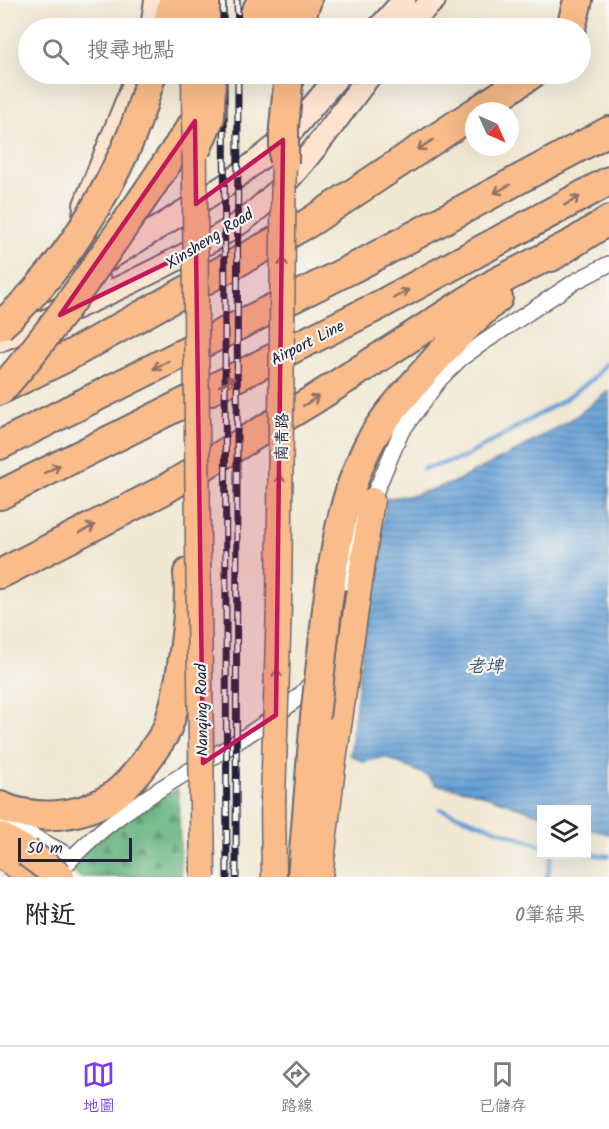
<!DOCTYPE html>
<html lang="zh-TW">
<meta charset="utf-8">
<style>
body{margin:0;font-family:Kalam,"LXGW WenKai TC",sans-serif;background:#f2f2f3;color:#2b2b33}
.controls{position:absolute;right:18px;bottom:18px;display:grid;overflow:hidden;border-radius:0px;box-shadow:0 6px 24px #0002}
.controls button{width:54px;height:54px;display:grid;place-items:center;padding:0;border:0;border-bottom:2px solid #e1e1e2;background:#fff;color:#2b2b33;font:30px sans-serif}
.compass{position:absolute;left:465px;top:102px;width:54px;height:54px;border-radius:50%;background:#fff;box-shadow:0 6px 24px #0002;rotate:135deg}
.scale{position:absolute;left:18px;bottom:15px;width:114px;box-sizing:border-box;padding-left:6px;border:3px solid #22223b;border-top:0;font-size:16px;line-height:21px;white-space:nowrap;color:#22223b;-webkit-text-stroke:4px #f6f6f2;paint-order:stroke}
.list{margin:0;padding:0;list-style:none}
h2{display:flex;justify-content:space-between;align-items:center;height:78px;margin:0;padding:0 24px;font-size:26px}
h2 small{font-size:20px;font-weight:400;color:#7c7c81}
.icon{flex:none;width:33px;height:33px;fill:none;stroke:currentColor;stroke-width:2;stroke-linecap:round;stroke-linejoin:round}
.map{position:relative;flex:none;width:609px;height:877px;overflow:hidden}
.search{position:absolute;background:#fff;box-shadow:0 6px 24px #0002;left:18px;right:18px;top:18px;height:66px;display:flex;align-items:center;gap:15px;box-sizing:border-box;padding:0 21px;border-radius:33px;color:#7c7c81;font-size:22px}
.sheet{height:168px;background:#fff}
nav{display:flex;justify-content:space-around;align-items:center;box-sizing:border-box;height:84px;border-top:2px solid #e1e1e2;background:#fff;font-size:16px;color:#7c7c81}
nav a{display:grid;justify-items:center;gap:3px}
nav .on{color:#7c3aed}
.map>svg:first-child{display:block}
</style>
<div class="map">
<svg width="609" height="877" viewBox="0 0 609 877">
<defs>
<pattern id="forest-firs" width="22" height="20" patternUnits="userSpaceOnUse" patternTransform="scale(1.5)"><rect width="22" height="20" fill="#65b27e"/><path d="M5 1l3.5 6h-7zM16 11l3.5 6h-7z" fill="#539068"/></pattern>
<pattern id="water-rules" width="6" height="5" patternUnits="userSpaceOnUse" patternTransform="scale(1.5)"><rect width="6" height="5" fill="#649ed4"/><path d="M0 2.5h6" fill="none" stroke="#5280ad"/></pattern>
</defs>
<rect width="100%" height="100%" fill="#f6f6f2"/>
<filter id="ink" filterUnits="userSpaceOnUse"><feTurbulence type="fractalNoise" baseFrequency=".0167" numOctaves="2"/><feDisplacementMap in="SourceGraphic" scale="12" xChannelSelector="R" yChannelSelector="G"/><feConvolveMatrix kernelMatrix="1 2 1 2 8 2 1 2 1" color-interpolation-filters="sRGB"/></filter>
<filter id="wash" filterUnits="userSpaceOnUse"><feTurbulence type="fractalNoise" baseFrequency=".008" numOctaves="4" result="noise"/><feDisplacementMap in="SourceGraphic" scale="24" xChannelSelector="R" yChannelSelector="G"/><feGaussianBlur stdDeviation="1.35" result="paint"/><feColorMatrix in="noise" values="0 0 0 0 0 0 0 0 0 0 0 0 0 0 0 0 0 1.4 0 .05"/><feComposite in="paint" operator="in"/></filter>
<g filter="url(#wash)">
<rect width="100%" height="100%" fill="#f1e8d3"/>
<!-- forest -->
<path fill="url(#forest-firs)" stroke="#446a5c" stroke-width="1.5" d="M178,789L181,877H80L71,869L89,847L121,821Z"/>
<!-- water -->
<path fill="url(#water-rules)" stroke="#436088" stroke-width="1.5" d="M609,390V834L587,829L586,810H542L541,815L472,791L436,785L428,776L385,757L363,762L350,755L368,604L387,498L414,495L452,483L520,449L575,417Z"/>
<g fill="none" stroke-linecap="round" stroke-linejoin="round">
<!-- stream -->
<path stroke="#649ed4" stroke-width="4.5" d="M423,469L463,458L564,400L593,379L605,364
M440,809L542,846
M586,854L609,856
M547,877L552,854"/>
</g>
</g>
<g filter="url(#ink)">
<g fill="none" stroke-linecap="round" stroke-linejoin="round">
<defs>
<path id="street" d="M344,582L355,532L372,500L401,432L439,380L460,359L484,342L576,281L609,264
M0,818L71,857
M56,877C101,818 173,782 235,743C261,726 299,703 316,676"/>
<path id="secondary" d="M152,28L156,0
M379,28L404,0
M404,28L434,0
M99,281L83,232L85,205L138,74
M34,294L94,268L226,185L285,139L340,74
M0,340C61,315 121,289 179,258C203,245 228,233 249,216C299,177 333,123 371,74"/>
<path id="primary" d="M193,0V28
M282,0V28
M273,800L274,877
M0,856L32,877
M320,877L333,767L372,500"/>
<path id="highway" d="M210,0L211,28
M167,28L173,0
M248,28L262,0
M297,28L307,0
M571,28L578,0
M477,111L532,74
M144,197L203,109
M551,257L609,220
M0,390L61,360L310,222L474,113
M0,445L361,264L609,131
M0,495L378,306L609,181
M0,574L162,491L313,400L495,283L567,246
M327,609C334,554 342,500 366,450C379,422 401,399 421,376C445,348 469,322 498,298
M0,806C34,821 78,818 110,798C124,789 141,768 151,754C155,747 162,739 166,731C180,697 192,610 188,573
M0,837L27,852
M302,877L315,717"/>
</defs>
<!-- street casing -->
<use href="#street" stroke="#6a6770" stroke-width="18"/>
<!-- secondary casing -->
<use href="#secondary" stroke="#6a6770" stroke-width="26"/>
<!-- primary casing -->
<use href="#primary" stroke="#6a6770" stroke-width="27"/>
<!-- highway casing -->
<use href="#highway" stroke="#6a6770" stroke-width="32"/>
<!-- street -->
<use href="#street" stroke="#fff" stroke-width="15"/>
<!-- secondary -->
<use href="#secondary" stroke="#fde4d0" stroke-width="22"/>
<!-- primary -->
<use href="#primary" stroke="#f9bc8a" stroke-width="24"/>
<!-- highway -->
<use href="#highway" stroke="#f9bc8a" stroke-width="28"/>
<defs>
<path id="rail" d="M223,0V28
M237,0L238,28
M224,74L227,877
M236,877L238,74"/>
</defs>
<!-- rail casing -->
<use href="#rail" stroke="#22223b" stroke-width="7"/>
<!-- rail -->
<use href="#rail" stroke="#f6f6f2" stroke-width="4.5" stroke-dasharray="14" stroke-linecap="butt"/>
<defs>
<path id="primary-bridge" d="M194,74L198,543L203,877
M273,800L279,604L284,145"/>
<path id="highway-bridge" d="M196,150L210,117L211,74
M284,163V127L289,74
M0,326C57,276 100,208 130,139C139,118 145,95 152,74
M0,391C53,331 98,263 144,197
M315,717L327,609
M27,852L60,877"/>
</defs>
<!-- primary-bridge casing -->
<use href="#primary-bridge" stroke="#6a6770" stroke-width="27" stroke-linecap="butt"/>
<!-- highway-bridge casing -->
<use href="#highway-bridge" stroke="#6a6770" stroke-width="32" stroke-linecap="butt"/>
<!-- primary-bridge -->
<use href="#primary-bridge" stroke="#f9bc8a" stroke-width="24"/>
<!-- highway-bridge -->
<use href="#highway-bridge" stroke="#f9bc8a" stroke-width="28"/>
</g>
<!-- one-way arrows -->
<defs><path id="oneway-shaft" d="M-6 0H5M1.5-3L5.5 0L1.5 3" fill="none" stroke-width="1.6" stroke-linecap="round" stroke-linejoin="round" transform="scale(1.5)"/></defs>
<g stroke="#8e6f62">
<use href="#oneway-shaft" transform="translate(425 145) rotate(147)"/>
<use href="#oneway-shaft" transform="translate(502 189) rotate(152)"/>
<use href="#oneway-shaft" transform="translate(572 201) rotate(-29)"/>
<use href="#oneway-shaft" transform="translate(283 267) rotate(-89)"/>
<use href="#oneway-shaft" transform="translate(401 294) rotate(-29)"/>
<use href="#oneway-shaft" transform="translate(161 365) rotate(153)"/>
<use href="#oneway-shaft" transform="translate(227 382) rotate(-27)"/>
<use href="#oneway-shaft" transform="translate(311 401) rotate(-32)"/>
<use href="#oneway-shaft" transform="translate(52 469) rotate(-27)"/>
<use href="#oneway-shaft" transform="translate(280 483) rotate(-89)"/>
<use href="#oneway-shaft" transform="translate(87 529) rotate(-27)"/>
<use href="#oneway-shaft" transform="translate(277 678) rotate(-88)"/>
</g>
</g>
<!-- marked area -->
<path fill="#c2185b" fill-opacity="0.2" stroke="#c2185b" stroke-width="4.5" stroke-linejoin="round" d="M195,121L196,204L283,140L276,715L203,763L196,249L60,315Z"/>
<g text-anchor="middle" stroke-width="4.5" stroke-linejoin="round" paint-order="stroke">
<!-- street labels -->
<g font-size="16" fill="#22223b" stroke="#f6f6f2">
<text transform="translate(209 238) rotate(-32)" y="6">Xinsheng Road</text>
<text transform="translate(307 342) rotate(-27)" y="6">Airport Line</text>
<text transform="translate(281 437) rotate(-89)" y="6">南青路</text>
<text transform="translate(201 710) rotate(-91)" y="6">Nanqing Road</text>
</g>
<!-- water labels -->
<g font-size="18" font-style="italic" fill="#3c5478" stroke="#f6f6f2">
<text x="485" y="672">老埤</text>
</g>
</g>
</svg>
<div class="controls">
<button><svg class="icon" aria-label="layers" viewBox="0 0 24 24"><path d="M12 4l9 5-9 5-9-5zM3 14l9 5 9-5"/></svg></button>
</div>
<svg class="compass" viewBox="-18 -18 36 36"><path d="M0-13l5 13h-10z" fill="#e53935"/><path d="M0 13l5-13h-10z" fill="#7c7c81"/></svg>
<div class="scale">50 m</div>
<div class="search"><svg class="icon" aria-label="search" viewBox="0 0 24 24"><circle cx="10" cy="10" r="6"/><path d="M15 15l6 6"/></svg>搜尋地點</div>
</div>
<section class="sheet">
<h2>附近<small>0筆結果</small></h2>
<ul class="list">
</ul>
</section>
<nav>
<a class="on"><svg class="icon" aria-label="map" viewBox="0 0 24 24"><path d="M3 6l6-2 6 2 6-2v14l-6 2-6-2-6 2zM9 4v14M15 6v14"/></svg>地圖</a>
<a><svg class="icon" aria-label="directions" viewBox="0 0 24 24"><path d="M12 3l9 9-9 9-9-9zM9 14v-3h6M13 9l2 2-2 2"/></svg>路線</a>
<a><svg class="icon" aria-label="saved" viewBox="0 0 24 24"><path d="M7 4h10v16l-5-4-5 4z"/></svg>已儲存</a>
</nav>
